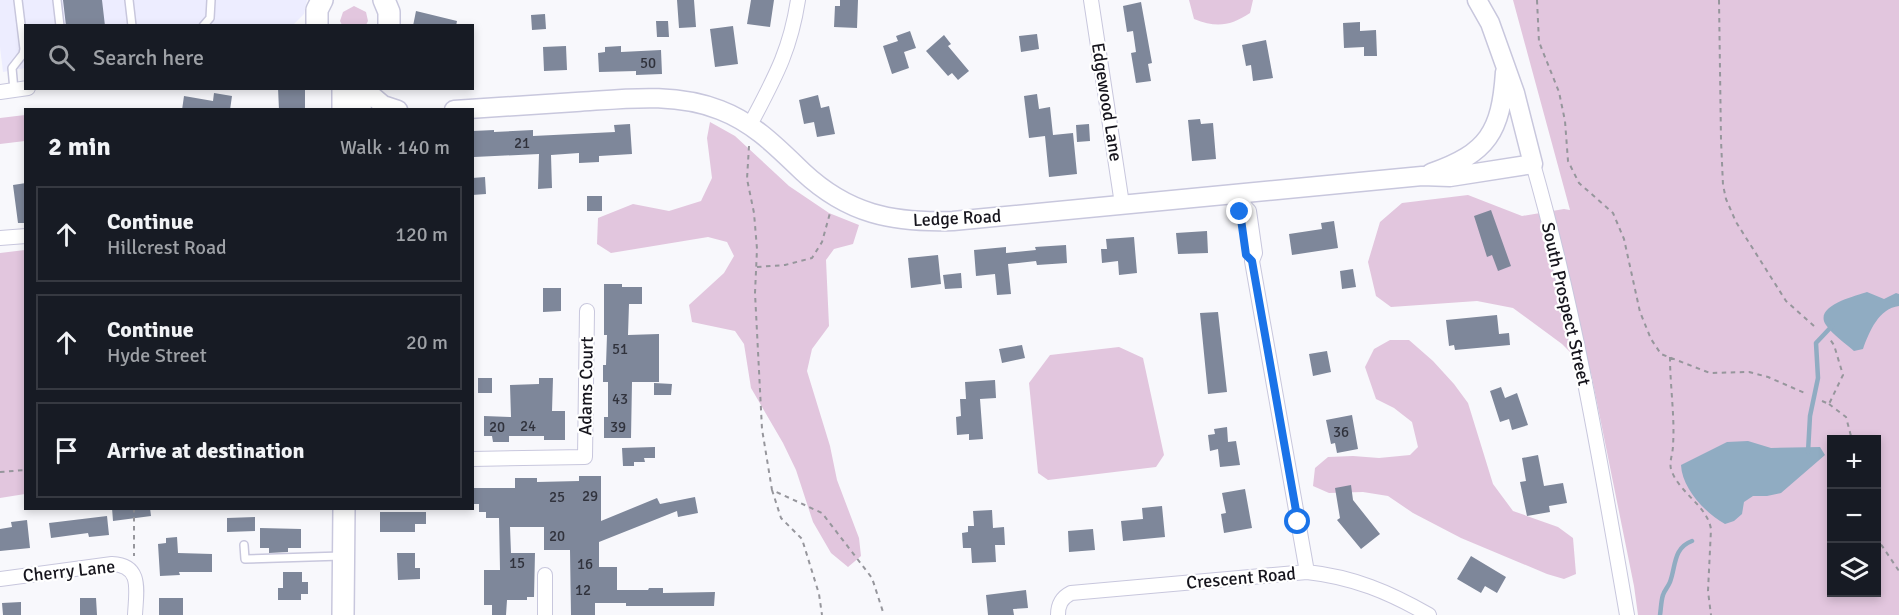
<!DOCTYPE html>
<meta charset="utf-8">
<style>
body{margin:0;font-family:Signika,sans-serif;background:#242831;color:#f1f3f6}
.controls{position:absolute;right:18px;bottom:18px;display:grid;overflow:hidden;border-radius:0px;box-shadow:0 3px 9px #0003}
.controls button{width:54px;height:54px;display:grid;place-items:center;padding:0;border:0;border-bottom:2px solid #363941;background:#171b24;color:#f1f3f6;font:30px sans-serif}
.stop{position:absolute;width:18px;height:18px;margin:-14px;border:4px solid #1a73e8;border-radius:50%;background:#fff}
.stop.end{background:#1a73e8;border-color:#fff;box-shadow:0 2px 6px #0008}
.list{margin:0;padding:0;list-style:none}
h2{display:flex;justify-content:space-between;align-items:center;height:78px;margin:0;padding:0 24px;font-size:26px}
h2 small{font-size:20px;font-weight:400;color:#9ea1a6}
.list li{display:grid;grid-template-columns:39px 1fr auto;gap:18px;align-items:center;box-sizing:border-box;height:96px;margin:0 12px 12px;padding:0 12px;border:2px solid #363941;border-radius:0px}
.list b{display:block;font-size:22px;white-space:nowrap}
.list p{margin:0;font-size:20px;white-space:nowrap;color:#9ea1a6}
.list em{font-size:20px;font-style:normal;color:#9ea1a6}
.icon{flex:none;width:33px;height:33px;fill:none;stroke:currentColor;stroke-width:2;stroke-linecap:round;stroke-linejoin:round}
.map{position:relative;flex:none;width:1899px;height:615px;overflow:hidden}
.search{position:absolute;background:#171b24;box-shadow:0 3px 9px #0003;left:24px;top:24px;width:450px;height:66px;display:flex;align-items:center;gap:15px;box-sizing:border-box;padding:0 21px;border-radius:0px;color:#9ea1a6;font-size:22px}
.panel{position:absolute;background:#171b24;box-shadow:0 3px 9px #0003;left:24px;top:108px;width:450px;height:402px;border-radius:0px}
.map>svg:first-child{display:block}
</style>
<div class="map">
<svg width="1899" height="615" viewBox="0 0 1899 615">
<rect width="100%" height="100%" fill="#f8f8fc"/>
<!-- built -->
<path fill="#ededff" d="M0,0H307L304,14L293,25L26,26L25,68L3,72L0,47Z"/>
<!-- green -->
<path fill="#e2c6de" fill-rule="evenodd" d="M1189,0H1253L1250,13C1230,26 1217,28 1194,19Z
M1513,0H1899V615H1638L1634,586L1591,373L1562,344L1513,308L1477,301L1391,307L1376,296L1368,262L1380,222L1402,203L1468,195L1522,216L1564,209L1570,210ZM1832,440H1876V592H1832Z
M354,6L366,12L368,21L366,25H342L340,21L343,12Z
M25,115V141L0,144V118Z
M710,122L735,136L789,186L829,213L859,225L853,244L834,249L826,260L829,326L812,349L807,371L830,446L837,480L859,538L861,556L848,567L831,553L813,522L796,470L783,443L751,388L744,344L735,331L692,322L689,305L724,273L734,256L727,242L708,237L611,253L597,244L598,218L633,204L669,211L701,201L712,178L707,138Z
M25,250V494L0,498V253Z
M1390,340H1409L1433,361L1454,384L1468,403L1493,484L1513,511L1558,527L1573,538L1576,574L1564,579L1547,574L1461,538L1413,513L1388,496L1363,492L1329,493L1313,486L1315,468L1328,457L1353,456L1379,458L1410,455L1418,447L1412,422L1394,408L1376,399L1365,367L1374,349Z
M1119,347L1143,358L1164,455L1156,467L1048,480L1038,473L1029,383L1050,355Z"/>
<!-- water -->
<path fill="#90acc2" d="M1867,292L1884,299L1896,293L1899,294V306C1879,308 1869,332 1863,349L1854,351C1845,343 1833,335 1826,325C1813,306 1855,296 1867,292Z
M1748,441L1771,448L1820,447L1825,455L1781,493L1767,496H1753L1744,502L1742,514L1734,521L1725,524C1705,513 1682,488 1681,465L1727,442Z"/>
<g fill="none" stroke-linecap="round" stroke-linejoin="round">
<!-- stream -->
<path stroke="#90acc2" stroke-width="4.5" d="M1808,452L1810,416L1818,378L1816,343L1832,326
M1660,615C1661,609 1661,601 1663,595C1664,591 1668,587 1670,582C1676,566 1673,548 1692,541"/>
</g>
<!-- building -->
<path fill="#7e879a" d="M63,0H102L105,26H66Z
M677,0H694L696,27L679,28Z
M751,0H774L770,27L747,24Z
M840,0H858L857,28L834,27L835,6H840Z
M1141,2L1152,63L1148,64L1151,81L1136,83L1131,53L1136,52L1133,31L1127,32L1123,6Z
M416,11L457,21L456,26H413Z
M545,14L546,29L532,30L531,15Z
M656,21H668L669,37H657Z
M1360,22V31L1376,30L1377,56H1364V47L1344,48L1343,23Z
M733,26L738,64L715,67L710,29Z
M910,31L916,48L904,52L909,68L892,74L883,46L898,41L896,36Z
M1037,34L1039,49L1021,52L1019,36Z
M944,35L951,44L948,46L969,71L958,80L952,73L948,76L926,51Z
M1266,40L1273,78L1253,81L1251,65L1246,66L1242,45Z
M566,46L567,70L544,71L543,47Z
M621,46V52L661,50L662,74L636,75V71L599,72L598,53L605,52V47Z
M278,88H305V110H279Z
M214,93L232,96L230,110H182L184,96L213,101Z
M1037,94L1039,109L1050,107L1053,135L1073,133L1077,174L1049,177L1045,136L1029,138L1024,96Z
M818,95L821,108L829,106L835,134L817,137L814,122L804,124L799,100Z
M1200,119L1201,124L1213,123L1216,159L1192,161L1188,120Z
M630,124L632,154L599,156V162L579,163V153L551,155L552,188L538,189L539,154L474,157L473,131L494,130V132L533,130V136L615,132L614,125Z
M1089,124L1090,141L1077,142L1076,125Z
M485,177L486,194L472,195V178Z
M26,183V223H18L13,185Z
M587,196H602V211H587Z
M1491,210L1511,266L1498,271L1492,255L1487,257L1474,216Z
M1334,221L1338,248L1292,255L1289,234L1322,229L1321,223Z
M1207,231L1208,253L1178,254L1176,233Z
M1134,237L1137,273L1119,275L1118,261L1102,263L1101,249H1107L1106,239Z
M1066,245L1067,263L1037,265L1036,261L1008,264L1011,294L997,295L995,274L976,276L974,250L1006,247V253L1036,250L1035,247Z
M938,255L941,284L911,288L908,258Z
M1353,269L1356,287L1342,289L1340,271Z
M961,273L962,288L945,289L943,275Z
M604,284H622V287H642V304H629L628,335L659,334V382H632L631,438H604V417H608V382H603V365H606L607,335H604Z
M543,288H561V311L543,312Z
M1218,312L1227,392L1208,394L1200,313Z
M1497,315L1499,334L1509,333L1510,345L1455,350L1454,345L1449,346L1446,320Z
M1022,345L1025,358L1002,363L999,349Z
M1327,351L1331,372L1313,376L1309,354Z
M478,378H492V393H478Z
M539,378H553L552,411H565V440H544V436H509V442H493L492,436H484V416L511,417L510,385L539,384Z
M995,380L996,398L980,399L983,439L969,440V434L957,435L956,417L961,416L960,399H966L965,382Z
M654,383L672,384L671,395H654Z
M1501,387L1505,398L1517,393L1528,425L1512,430L1509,419L1500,422L1490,391Z
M1352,415L1358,449L1337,453L1335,443L1331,444L1326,420Z
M1227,427L1228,442L1236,441L1240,465L1220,467L1218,449L1210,451L1208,435L1215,434L1214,429Z
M655,447V458H644L645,462H634V466H623L622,448Z
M1538,455L1544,486L1563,483L1567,503L1549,506L1550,512L1527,516L1520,482L1526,481L1522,458Z
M579,476H601V521L657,498L660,504L695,497L698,513L678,517L677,511L599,542V567H617V590H648L649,588H663V593L715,592L714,606H626V603H595V615H571L570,550H544V527H510L511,553H535L534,597H527V600H507L506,615H492V605H484V570H500L499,518H486V512H479V504H472V488H515V478H537V482L579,481Z
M1351,485L1353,500L1380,534L1361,549L1337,520L1340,518L1335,488Z
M1245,489L1252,528L1224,533L1221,514L1226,513L1222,493Z
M1162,506L1165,537L1123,541L1121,521L1143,519L1142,508Z
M112,508H150L151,516L113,521Z
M992,510L993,528L1004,527L1005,545H995L996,562L972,563L971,548H963L962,533L968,532V526H974L973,511Z
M380,512H426V524H415V532H380Z
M107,516L109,535L89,537L88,533L51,538L49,523Z
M255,517V531L227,532V518Z
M27,520L30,548L0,551V529L12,527L11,522Z
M260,528L301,529V548H288V552L269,553V548H260Z
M1093,529L1095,550L1069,552L1068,531Z
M177,537L178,553L212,554V572H179L180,575L160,576L158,544L166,543V538Z
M397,553H415V568H420V579L398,580Z
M1471,556L1506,577L1497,593L1485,586L1481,593L1457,579Z
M283,572H302V582H308V594H301V600H278V588H283Z
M1026,590L1028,608L1013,609L1014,615H988L986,595Z
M80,598H96L97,615H80Z
M159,598H183V615H159Z
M21,602V615H3L2,603Z"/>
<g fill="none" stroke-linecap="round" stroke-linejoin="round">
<defs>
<path id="lane" d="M57,0L60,26
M129,0L132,26
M203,26L210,18L211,0
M14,90L12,68L23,54L24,49L18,0
M244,545L245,559L341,556"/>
<path id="street" d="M1091,0L1122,204
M0,92L28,88
M750,125C774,79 790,52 798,0
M1533,164C1575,310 1601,465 1627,615
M1242,193L1244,206L1249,211L1255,253L1252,261L1307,572
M0,238L26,236
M472,459L585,457L587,311
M545,575V615
M0,579L112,564C143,565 136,592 135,615
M1058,615C1058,605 1061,598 1071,593L1307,572C1353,577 1389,592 1429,615"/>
<path id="secondary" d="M363,88L383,105L398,110
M454,110C494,107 535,105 576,102C624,99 674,92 720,110C754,123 777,147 803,172C848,214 892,223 953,221L1422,176L1450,177L1533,164L1515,93L1490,23L1477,0
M1431,173C1488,153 1501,132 1505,72"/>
<path id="primary" d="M384,0L389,12V26
M317,26V10L322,0
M343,88V110
M360,110L362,88
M343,615L344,508"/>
</defs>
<!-- lane casing -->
<use href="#lane" stroke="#c8c7dd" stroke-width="10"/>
<!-- street casing -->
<use href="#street" stroke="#c8c7dd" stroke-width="16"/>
<!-- secondary casing -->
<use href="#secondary" stroke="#c8c7dd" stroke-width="21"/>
<!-- primary casing -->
<use href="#primary" stroke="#c8c7dd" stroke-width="24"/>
<!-- path -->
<path stroke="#96969c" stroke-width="2" stroke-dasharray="4.5 4.5" stroke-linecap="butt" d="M1537,0L1539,42L1559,92L1565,121L1568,161L1579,183L1613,213L1624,239L1640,312L1651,339L1661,354L1710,373L1749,372L1768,377L1807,394
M1719,0L1721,140L1723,185L1726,199L1736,222L1786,301L1814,326
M749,146L747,179L754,213L757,249L755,293L762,429L772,490L822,513L872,578L884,615
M757,267L785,265L812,258L822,242L830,213
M1670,357C1670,386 1675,417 1673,445C1673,455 1668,463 1672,472C1681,494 1707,506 1711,529L1708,591L1711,615
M1822,401L1829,404L1843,375L1834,345L1829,338
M1829,404L1846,417L1852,440
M0,472L26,470
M772,490L781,518L802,539L819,594L822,615
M134,508V556
M1876,537L1899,571"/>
<!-- lane -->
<use href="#lane" stroke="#fff" stroke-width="7"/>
<!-- street -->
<use href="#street" stroke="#fff" stroke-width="14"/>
<!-- secondary -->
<use href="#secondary" stroke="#fff" stroke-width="18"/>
<!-- primary -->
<use href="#primary" stroke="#fff" stroke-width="21"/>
</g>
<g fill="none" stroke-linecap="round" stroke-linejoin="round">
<!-- route -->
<path stroke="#1a73e8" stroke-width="8" d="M1240,212L1246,255L1252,261L1298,522"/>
</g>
<g text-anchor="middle" stroke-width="4.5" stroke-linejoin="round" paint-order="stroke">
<!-- number labels -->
<g font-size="15" fill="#30323c">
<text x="648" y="68">50</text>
<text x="522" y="148">21</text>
<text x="620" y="354">51</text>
<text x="620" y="404">43</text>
<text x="528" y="431">24</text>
<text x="497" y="432">20</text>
<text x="618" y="432">39</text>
<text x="1341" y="437">36</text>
<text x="590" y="501">29</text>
<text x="557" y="502">25</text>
<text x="557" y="541">20</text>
<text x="517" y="568">15</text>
<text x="585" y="569">16</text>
<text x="583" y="595">12</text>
</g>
<!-- street labels -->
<g font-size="18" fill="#16151d" stroke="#fff">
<text transform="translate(1107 102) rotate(81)" y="6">Edgewood Lane</text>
<text transform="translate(957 218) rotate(-3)" y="6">Ledge Road</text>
<text transform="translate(1566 304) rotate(77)" y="6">South Prospect Street</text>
<text transform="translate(586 386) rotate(-89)" y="6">Adams Court</text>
<text transform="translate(69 571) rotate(-6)" y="6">Cherry Lane</text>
<text transform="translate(1241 578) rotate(-5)" y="6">Crescent Road</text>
</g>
</g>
</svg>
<div class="controls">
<button>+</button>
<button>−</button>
<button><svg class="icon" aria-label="layers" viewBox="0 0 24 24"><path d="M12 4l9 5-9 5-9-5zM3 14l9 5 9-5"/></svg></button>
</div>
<div class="stop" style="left:1298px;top:522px"></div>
<div class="stop end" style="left:1240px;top:212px"></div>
<div class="search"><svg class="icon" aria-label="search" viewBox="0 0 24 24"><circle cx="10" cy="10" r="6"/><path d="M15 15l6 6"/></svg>Search here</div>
<section class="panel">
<h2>2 min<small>Walk · 140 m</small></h2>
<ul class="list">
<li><svg class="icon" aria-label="ahead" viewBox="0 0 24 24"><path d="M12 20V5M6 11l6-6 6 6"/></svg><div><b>Continue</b><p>Hillcrest Road</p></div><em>120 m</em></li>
<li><svg class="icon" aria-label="ahead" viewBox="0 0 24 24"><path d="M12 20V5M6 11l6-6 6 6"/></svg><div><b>Continue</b><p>Hyde Street</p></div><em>20 m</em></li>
<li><svg class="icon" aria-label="arrive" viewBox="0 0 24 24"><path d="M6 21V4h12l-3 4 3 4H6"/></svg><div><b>Arrive at destination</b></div></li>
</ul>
</section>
</div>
